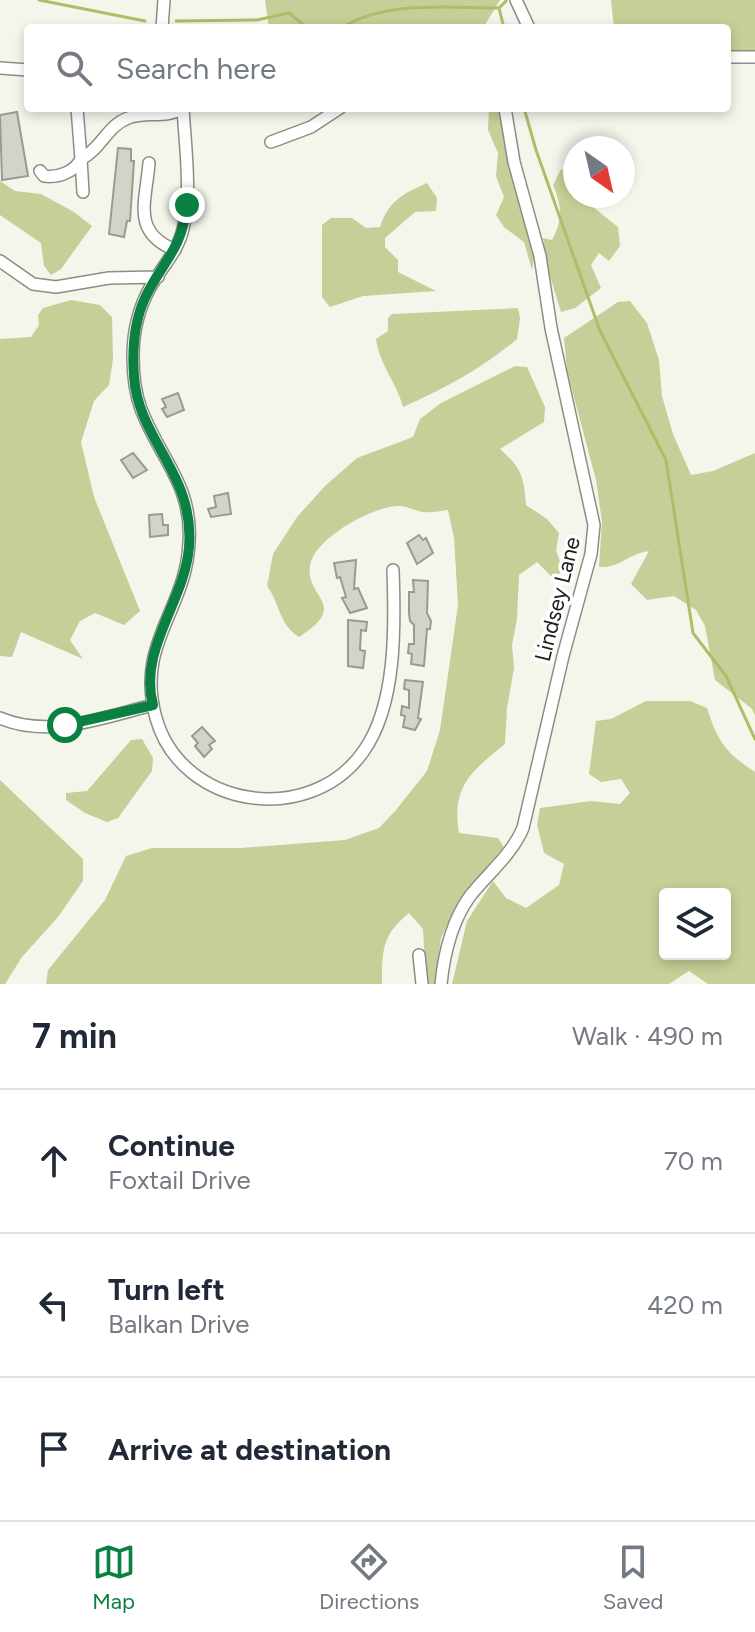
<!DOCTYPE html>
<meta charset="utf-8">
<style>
body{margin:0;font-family:Figtree,sans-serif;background:#f6f6f7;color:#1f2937}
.controls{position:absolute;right:24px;bottom:24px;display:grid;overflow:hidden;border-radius:8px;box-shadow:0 4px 12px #0003}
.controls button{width:72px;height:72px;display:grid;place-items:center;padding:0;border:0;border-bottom:2px solid #e0e1e3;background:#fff;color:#1f2937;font:40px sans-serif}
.compass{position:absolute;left:563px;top:136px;width:72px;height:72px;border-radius:50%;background:#fff;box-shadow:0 4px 12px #0003;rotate:146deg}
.stop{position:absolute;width:24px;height:24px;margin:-18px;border:6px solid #0b8043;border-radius:50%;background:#fff}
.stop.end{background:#0b8043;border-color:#fff;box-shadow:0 2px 8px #0008}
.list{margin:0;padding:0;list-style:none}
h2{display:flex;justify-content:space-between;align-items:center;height:104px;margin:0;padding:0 32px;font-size:34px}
h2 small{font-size:26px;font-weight:400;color:#747a83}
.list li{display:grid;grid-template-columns:52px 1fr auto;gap:24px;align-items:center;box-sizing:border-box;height:144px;padding:0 32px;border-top:2px solid #e0e1e3}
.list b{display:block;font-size:30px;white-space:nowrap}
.list p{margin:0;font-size:26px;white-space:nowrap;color:#747a83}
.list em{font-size:26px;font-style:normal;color:#747a83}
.icon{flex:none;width:44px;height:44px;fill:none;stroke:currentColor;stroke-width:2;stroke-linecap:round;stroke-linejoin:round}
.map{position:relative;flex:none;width:755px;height:984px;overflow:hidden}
.search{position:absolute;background:#fff;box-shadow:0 4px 12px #0003;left:24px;right:24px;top:24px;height:88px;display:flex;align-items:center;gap:20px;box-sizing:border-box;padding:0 28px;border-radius:8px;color:#747a83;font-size:30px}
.sheet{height:536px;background:#fff}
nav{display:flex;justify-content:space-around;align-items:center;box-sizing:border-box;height:112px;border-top:2px solid #e0e1e3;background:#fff;font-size:22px;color:#747a83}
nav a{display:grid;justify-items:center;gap:4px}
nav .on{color:#0b8043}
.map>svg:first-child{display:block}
</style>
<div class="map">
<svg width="755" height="984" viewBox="0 0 755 984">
<rect width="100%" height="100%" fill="#f4f6ec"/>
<!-- green -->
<path fill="#c5cf97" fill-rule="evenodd" d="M265,0H500L483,28H269Z
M611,0H755V52H727V28H614Z
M489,108H501L509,162L535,253L532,270L524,242L504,227L496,215L504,197L496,176L498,153L488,130Z
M561,169L575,179V196H589L593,207L618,227L620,246L609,261L599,253L591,265L601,288L575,308L561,312L547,266L543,238L552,240C563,219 562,207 553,185Z
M0,181L15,191L41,194L74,212L92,226L61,269L51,275L44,266L41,243L0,215Z
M427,183L437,198L436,211L415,212L385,238V247L398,260V272L436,291L363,296L330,307L322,297V225L331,218H352L366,228L380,227C389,201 402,194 427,183Z
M71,300L100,305L112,317L113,359L109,385L94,401L81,442L94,497L140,611L124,625L95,613L80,621L70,640L83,659L21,632L12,657L0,656V339L31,337L39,325L38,315L43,308Z
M630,301L647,323L659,360L662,396L673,434L691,475L713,471L755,453V715L751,708L715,680L705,626L696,610L674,596L647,600L631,584L649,551C627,554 621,568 599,567L602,522L596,480L567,371L564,338L618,302Z
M518,308L520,318L517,339C483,368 444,389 403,407C397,383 379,364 376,339L388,331V318L392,314Z
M515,366L527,367L545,407L544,422L500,449C521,468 524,476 526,505L547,519L559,533L556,550L562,568L556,581L537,562L519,575L517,619L512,645L514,668L507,708L505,744C472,771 451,786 459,833L498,838L505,849L455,908L441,938L435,984H426L423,929L409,913C382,935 382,950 382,984H46L48,970L105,900L126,856L152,848H241L345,840L379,828L396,810L427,771L440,730L458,605L454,538L448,510C440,511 431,513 423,512C415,511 407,506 399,506C373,506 315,538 310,565C305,600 351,603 299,637C279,625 280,603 267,586L273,554L297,517L325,486L357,458L413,437L420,419L441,403Z
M646,701H690L707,708C718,742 725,752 755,772V984H708L689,971L669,984H452L467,921L493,881L506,898L526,908L559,885L564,864L544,853L537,825L540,808L591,801L620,804L630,793L621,779L601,782L589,774L596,721L611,719ZM665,894H725V954H665Z
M142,739L153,758L152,771L118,818L107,822L85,813L66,800V793L87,791L131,740Z
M0,780L83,859V881L58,917L22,957L5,984H0Z"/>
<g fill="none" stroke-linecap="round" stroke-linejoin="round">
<!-- stream -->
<path stroke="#afbd68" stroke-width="3" d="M39,0L145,21
M499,8L504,28
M176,21L257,20L289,13L307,28
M341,28C386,0 447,8 499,8L506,1
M524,108L536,150L600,331L666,460L693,633L726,676L755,739"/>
</g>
<!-- building -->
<path fill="#d2d4ca" stroke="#999b91" stroke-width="2" d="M17,112L28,176L2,180L0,115Z
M118,148L131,149V161H134L130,221H127L124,237L109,234Z
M178,393L184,410L167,417L162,409L166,407L162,399Z
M133,453L147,470L133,478L121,460Z
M228,493L231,514L211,517L208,509L216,507L214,496Z
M162,514L163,525H168V535L150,537L149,515Z
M419,535L423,540L426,538L433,553L417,564L407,543Z
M356,560L354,589L358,588L367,608L350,613L342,598L346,597L340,577L337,578L334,563Z
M413,580L428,581L427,613L431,621L430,629H427L424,666L411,664L412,654L408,653L409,644H414V625L410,621L409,613V592H414Z
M348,620L367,622L366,631L361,630L360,650L365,651L363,668L348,666Z
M405,680L423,682L418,718L421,719L415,730L403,727L405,716L401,715L402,706L409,708V690L404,689Z
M202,727L215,741L209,745L212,749L204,757L195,746L198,743L192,736Z"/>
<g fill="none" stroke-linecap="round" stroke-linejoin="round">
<defs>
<path id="minor" d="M516,0L529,28
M162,28L164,0
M727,57H755
M0,68L28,70
M183,108C185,144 192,194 183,229C178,251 162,267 151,286C139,307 133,332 133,356C133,374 135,393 141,409C160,459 193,485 189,543C186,611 135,643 156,718C181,808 309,828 363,752C397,705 395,625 393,570
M271,142L311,127L340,108
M149,163C146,202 131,232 175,250
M40,171L44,176C58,178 75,172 81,159L77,108
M83,192L81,159C101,149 107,126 128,118C146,111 166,119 183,108
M0,261L33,284L56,287L109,278L158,277
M0,718C49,739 104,717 153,705
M419,955L422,984
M441,984C444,954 452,921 470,896C488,873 511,856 523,828L563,656L591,554L594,525L551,328L540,256L514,162L505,108"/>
</defs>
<!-- minor casing -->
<use href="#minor" stroke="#8c8e85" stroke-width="14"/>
<!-- minor -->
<use href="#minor" stroke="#fff" stroke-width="11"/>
</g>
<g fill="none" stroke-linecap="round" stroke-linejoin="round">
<!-- route -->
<path stroke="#0b8043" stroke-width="10" d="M65,725L153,705C138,649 185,601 189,547C195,473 138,441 134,376C132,349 134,322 145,298C163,260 181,252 187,205"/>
</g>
<g text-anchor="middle" stroke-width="7" stroke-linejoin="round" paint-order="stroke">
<!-- street labels -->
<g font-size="22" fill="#20211d" stroke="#fff">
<text transform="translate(557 599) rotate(-76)" y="8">Lindsey Lane</text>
</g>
</g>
</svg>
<div class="controls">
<button><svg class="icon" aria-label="layers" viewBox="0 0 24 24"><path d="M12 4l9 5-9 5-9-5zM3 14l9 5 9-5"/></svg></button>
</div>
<svg class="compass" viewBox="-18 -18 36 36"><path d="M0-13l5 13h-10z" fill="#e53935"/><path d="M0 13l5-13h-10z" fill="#747a83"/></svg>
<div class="stop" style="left:65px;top:725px"></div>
<div class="stop end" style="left:187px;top:205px"></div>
<div class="search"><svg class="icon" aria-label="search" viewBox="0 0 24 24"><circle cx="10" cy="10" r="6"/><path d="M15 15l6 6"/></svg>Search here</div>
</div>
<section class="sheet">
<h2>7 min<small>Walk · 490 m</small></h2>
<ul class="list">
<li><svg class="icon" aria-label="ahead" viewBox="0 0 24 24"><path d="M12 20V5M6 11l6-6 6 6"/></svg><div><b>Continue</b><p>Foxtail Drive</p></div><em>70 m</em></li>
<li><svg class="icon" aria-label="left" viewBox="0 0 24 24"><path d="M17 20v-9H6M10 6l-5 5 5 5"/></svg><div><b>Turn left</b><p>Balkan Drive</p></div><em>420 m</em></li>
<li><svg class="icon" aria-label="arrive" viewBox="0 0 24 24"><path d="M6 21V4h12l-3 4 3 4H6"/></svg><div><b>Arrive at destination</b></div></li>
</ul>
</section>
<nav>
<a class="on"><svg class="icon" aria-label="map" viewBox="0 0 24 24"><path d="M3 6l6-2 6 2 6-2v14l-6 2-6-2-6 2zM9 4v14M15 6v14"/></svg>Map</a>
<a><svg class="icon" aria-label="directions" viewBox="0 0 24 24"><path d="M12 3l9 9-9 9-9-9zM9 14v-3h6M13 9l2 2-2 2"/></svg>Directions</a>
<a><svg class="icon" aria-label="saved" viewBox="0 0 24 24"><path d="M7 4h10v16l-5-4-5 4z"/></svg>Saved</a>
</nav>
